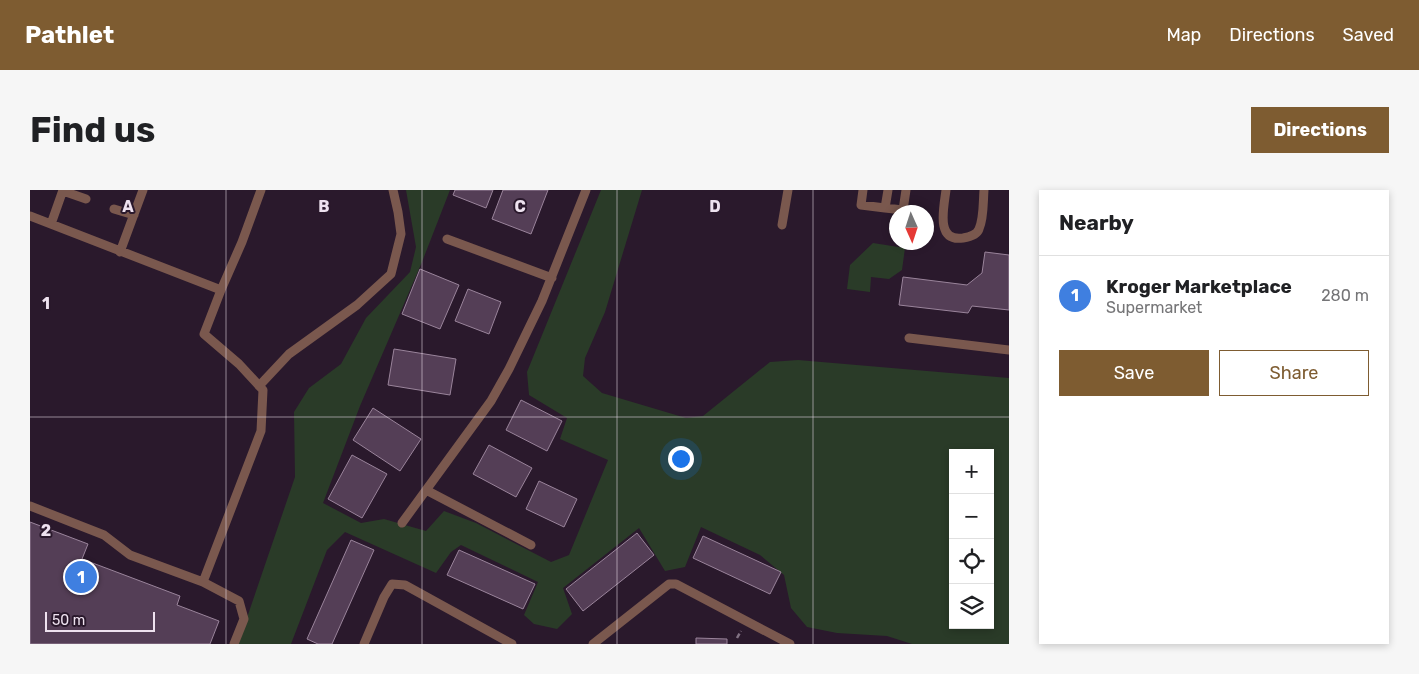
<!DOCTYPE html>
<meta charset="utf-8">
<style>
body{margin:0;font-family:Rubik,sans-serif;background:#f6f6f6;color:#202124}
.controls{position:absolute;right:15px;bottom:15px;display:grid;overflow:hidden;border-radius:0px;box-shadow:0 2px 8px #0003}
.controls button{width:45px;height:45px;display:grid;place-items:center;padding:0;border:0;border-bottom:1px solid #e0e0e0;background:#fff;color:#202124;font:25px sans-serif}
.compass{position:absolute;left:859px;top:15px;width:45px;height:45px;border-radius:50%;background:#fff;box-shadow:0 2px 8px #0003;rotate:177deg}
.scale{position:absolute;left:15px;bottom:12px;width:110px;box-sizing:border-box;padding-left:5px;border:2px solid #eee2ef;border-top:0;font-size:14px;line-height:18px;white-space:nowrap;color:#eee2ef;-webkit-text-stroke:4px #2a192c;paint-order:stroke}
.you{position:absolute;left:650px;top:268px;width:18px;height:18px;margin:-12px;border:4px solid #fff;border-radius:50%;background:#1a73e8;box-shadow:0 0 0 8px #1a73e833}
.badge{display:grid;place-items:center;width:32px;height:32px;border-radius:50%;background:#7e5c31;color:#fff;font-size:16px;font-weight:700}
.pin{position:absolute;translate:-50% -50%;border:2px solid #fff;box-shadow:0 1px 5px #0006}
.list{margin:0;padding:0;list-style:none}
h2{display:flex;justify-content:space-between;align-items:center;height:65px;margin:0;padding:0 20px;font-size:21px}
h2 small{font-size:16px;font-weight:400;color:#757577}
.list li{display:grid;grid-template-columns:32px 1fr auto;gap:15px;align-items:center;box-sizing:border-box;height:80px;padding:0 20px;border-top:1px solid #e0e0e0}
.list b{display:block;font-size:19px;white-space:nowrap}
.list p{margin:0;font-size:16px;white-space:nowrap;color:#757577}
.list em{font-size:16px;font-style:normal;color:#757577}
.actions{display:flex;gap:10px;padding:15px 20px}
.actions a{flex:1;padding:11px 0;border:1px solid #7e5c31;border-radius:0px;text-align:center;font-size:18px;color:#7e5c31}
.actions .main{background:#7e5c31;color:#fff}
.icon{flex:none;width:28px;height:28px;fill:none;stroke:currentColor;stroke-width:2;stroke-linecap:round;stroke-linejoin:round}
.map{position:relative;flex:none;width:979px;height:454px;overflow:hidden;border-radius:0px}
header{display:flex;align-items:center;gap:30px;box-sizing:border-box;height:70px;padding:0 25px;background:#7e5c31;color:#fff}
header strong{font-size:24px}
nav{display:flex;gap:28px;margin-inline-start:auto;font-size:18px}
.intro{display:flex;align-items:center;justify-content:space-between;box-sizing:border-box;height:120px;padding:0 30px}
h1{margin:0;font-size:35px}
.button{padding:12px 22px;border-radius:0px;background:#7e5c31;color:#fff;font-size:18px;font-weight:700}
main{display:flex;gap:30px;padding:0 30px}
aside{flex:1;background:#fff;border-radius:0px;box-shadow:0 2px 8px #0003}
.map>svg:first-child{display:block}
</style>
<header>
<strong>Pathlet</strong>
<nav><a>Map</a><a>Directions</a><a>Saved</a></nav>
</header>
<div class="intro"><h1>Find us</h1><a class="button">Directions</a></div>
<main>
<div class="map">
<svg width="979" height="454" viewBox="0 0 979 454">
<rect width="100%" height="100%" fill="#2a192c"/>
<!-- green -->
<path fill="#2a3b28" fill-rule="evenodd" d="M376,0H420L392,72L330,216L293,313L331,333L354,329L396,341L414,321L446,333L521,372L539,365L578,270L530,249L537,228L499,205L497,182L571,0H612L575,122L555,168L553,186L572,203L656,228L673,226L740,172L768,170L979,188V454H882L857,446L807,443L777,437L761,418L754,385L730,365L671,337L655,377L635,381L609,338L533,398L542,424L527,439L504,434L494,425L508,392L431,355L421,362L406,383L315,342L297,360L261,454H208L265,287L264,222L279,198L311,174L336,128L380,82L386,57ZM923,263H960V435H923Z
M843,53L875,58L872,80L859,89L841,87L840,102L817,99L820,75Z"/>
<!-- building -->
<path fill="#543e56" stroke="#9a849b" d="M425,0H463L456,18L423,5Z
M473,0H518L501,44L462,29Z
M955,62L979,65V120L942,116L938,123L869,115L873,87L937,95L952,83Z
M390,79L429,95L410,139L372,124Z
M438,99L471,112L459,144L425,131Z
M364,159L426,169L420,205L358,195Z
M491,210L532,231L517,261L476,240Z
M343,218L391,249L370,281L323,250Z
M459,255L502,278L486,307L443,284Z
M322,265L357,284L332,328L298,309Z
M509,291L547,309L534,337L496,319Z
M0,332L58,354L52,369L150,406L147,415L189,431L180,454H0Z
M607,343L624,365L553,421L536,399Z
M673,346L751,382L740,404L663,368Z
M321,350L344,360L302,454H288L277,449Z
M429,360L505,394L493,419L417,385Z
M666,448L697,449V454H666Z"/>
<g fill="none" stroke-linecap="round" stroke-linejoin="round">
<!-- path -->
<path stroke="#817283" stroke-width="2.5" stroke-dasharray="5 2.5" stroke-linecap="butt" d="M707,448L711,441"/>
<!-- lane -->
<path stroke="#7a584e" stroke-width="9" d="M833,0L831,15L855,18
M858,0L855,18L873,20L876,0
M916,0C914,17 905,52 933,48C939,47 947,45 949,39C954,28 953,12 954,0
M33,1L56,9
M84,19L104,25
M0,26L191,100L174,144L209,174L233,200L231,241L173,392
M21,34L33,0
M752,35L758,0
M417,49L522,88
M90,62L113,0
M191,100L212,52L231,0
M879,148L979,160
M229,196L259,164L327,115L361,84L371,44L368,22L363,0
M396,300L501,355
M0,316L74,345L100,365L173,392L209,411L214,429L204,454
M372,333L461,211L479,179L512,111L556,0
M334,454L354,407L362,394L375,395L482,454
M563,454L639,394H646L760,454"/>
</g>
<!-- grid -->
<path fill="none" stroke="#eee2ef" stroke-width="1" stroke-opacity="0.55" d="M196,0V454M392,0V454M587,0V454M783,0V454M0,227H979"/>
<g font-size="16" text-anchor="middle" font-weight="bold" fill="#eee2ef" stroke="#2a192c" stroke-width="4" stroke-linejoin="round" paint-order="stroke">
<text x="98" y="22">A</text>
<text x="294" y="22">B</text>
<text x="490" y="22">C</text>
<text x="685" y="22">D</text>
<text x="16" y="119">1</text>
<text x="16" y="346">2</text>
</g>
</svg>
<div class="controls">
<button>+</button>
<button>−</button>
<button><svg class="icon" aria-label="locate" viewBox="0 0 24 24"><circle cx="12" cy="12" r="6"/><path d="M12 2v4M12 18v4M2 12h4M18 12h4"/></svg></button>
<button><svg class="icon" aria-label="layers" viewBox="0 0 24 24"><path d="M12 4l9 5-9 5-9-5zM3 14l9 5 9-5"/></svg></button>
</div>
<svg class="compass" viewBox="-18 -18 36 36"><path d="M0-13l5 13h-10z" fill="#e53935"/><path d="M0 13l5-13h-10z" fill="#757577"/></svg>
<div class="scale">50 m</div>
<div class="you"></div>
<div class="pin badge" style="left:51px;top:387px;background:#3f7fe0">1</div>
</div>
<aside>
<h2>Nearby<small></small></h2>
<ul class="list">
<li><span class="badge" style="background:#3f7fe0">1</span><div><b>Kroger Marketplace</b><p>Supermarket</p></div><em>280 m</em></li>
</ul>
<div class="actions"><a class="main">Save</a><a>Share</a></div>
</aside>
</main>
